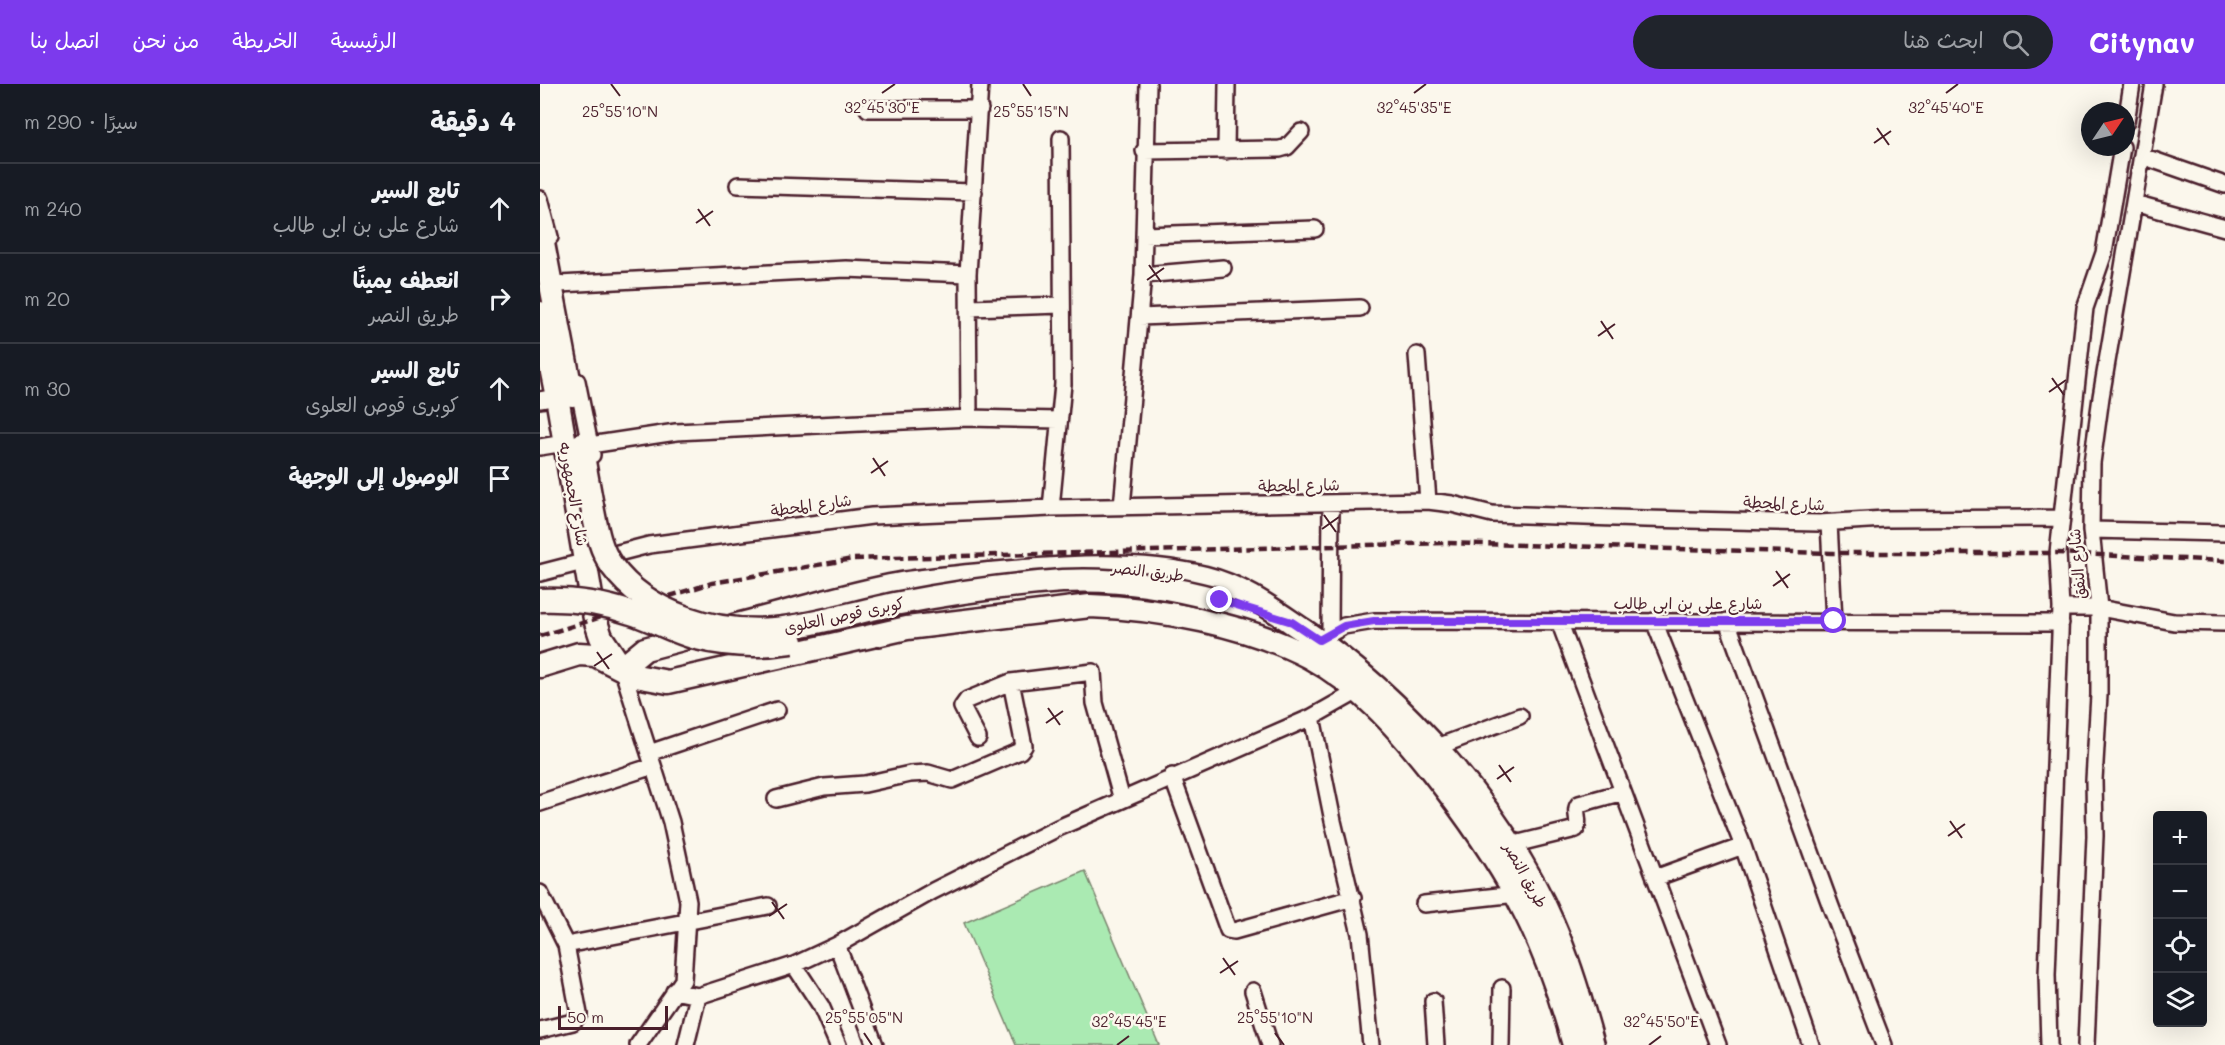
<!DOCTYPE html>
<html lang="ar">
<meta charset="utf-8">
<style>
body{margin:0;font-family:Mali,"Playpen Sans Arabic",sans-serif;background:#20242c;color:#f1f3f6;direction:rtl}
.controls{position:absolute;right:18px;bottom:18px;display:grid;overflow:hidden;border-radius:6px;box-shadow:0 6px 24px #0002}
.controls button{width:54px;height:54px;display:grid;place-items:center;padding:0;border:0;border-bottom:2px solid #363941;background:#171b24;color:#f1f3f6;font:30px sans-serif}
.compass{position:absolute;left:1541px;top:18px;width:54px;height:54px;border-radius:50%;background:#171b24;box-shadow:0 6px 24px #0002;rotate:55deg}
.scale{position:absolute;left:18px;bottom:15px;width:110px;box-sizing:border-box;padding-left:6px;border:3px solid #4a1f2b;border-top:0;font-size:16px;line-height:21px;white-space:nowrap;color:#4a1f2b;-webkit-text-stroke:4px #fbf7ec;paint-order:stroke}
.stop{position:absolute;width:18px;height:18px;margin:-14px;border:4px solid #7c3aed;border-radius:50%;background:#fff}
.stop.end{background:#7c3aed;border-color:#fff;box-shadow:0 2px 6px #0008}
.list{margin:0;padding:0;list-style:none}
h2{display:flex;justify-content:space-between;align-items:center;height:78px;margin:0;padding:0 24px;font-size:26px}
h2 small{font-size:20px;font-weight:400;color:#9ea1a6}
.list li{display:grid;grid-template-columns:39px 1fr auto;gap:18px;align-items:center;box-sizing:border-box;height:90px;padding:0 24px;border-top:2px solid #363941}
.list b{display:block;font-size:22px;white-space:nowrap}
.list p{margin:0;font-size:20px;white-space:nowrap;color:#9ea1a6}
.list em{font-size:20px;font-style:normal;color:#9ea1a6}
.icon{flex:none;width:33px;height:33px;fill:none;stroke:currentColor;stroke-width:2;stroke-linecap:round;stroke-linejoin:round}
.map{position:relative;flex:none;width:1685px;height:961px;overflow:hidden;direction:ltr}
header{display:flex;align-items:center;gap:36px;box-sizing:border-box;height:84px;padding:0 30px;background:#7c3aed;color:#fff}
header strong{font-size:28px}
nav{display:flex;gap:33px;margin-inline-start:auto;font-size:21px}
.search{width:420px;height:54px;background:#20242c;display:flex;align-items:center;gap:15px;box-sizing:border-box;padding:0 21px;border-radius:33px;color:#9ea1a6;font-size:22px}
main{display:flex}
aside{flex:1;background:#171b24}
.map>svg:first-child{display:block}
</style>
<header>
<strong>Citynav</strong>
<div class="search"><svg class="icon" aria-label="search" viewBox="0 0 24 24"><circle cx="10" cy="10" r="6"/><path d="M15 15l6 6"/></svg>ابحث هنا</div>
<nav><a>الرئيسية</a><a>الخريطة</a><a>من نحن</a><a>اتصل بنا</a></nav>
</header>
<main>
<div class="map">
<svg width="1685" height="961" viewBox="0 0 1685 961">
<rect width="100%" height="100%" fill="#fbf7ec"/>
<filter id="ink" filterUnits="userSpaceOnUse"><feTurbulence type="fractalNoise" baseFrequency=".0167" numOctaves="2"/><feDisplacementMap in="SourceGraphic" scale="12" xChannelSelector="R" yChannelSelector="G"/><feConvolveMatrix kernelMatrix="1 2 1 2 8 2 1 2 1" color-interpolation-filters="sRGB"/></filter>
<g filter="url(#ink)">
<!-- green -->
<path fill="#aaeab2" stroke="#7a846e" stroke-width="1.5" d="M545,787L619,961H476L424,839Z"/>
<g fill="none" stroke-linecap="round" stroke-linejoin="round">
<defs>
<path id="street" d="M328,25H440
M1586,38L1592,0
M604,67L740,65L747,63L761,48
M686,67L687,0
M1602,72L1685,101
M198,101L434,108
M0,115L10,153
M1594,119L1685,144
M604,151L775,145
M603,191L683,184
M19,200L306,185L428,190
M429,224L521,221
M600,233L820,224
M877,271L888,417
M37,297L52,371
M0,316L17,313
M429,334L428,190L440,0
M50,361L136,348L234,343L429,334L519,336
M0,363L25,359
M582,423L603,191L608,0
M511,424L523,300L521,54
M1289,439L1294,537
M1551,446L1685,449
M0,489L109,461L332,432L511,424L888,417L912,420L952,430L1105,435L1279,439L1345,435L1522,434
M1521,524H1559L1634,538L1685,539
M1019,537L1178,961
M1114,537L1203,762L1271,961
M1187,537L1291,823L1344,961
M790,548L791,419
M779,556L804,542L834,537L1521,539
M82,584L131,738L148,817L143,896L98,961
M772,633L793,737L820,850L831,961
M438,654L422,623L427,616L471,598
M897,663L980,632
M109,669L237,626
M632,692L688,846L694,847L813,814
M236,715L284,703L325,700L370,690L388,689L412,696L480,667L484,662L471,598L553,588L555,619L582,716
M0,719L113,682
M971,761L1036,745C1041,737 1033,727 1039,720L1083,708
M1115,794L1203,762
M0,809L26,861L39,930L33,938L0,946
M884,820L977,810
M26,861L228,822
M297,861L335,961
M254,881L281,922L298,961
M134,907L158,912L254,881L297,861L393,807L518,744L772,633L818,607
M713,907L730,961
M893,917L896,961
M146,961L158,912
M961,961L962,904
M1509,961L1507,891L1521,524L1518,469L1545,224L1564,169L1582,63
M1546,961L1555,752L1554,696L1559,611V524L1551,446L1552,379L1561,313L1614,0"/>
<path id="secondary" d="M0,143L32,311
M0,229L17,313L55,535L61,553L81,583
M41,361L52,422
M193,542C245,529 297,513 350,502C382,495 416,494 449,490C522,484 593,477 665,494C702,503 732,525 763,546C862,612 966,730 1013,840C1030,879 1042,920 1053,961
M0,582L39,570L55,571L96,592L128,598L367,544L550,522C618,524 708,541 769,573C819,600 856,642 891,686C964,779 1003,846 1034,961
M82,584L105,565L161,550"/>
</defs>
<!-- street casing -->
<use href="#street" stroke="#4a1f2b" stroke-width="20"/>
<!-- secondary casing -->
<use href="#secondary" stroke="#4a1f2b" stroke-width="27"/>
<!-- street -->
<use href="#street" stroke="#fbf7ec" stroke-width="15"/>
<!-- secondary -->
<use href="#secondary" stroke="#fbf7ec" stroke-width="22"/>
<!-- rail -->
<path stroke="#4a1f2b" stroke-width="4.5" stroke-dasharray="9 4.5" stroke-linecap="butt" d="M0,552L172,499L313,475L904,459L1291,469H1518L1685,477"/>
<defs>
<path id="secondary-bridge" d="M52,422C56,442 59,464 72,482C107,530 177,550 235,545C277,541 318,527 360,519C412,509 468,501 522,497C576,494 628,502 679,516
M0,516C31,515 62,519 91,529C113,536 134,548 156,554C188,562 220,563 252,558"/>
</defs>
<!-- secondary-bridge casing -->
<use href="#secondary-bridge" stroke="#4a1f2b" stroke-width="27" stroke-linecap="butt"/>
<!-- secondary-bridge -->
<use href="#secondary-bridge" stroke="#fbf7ec" stroke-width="22"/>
</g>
</g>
<g fill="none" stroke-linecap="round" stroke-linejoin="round" filter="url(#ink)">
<!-- route -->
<path stroke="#7c3aed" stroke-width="8" d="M680,516L752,538L779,556L804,542L834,537H1294"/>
</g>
<!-- ticks -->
<path fill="none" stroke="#4a1f2b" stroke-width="2" d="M71,0L80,12M483,0L491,12M342,9L355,0M874,9L886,0M1406,9L1418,0M1337,44L1349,61M1334,59L1351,47M158,125L170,142M156,139L173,127M609,181L621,198M607,196L624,184M1061,237L1073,255M1058,252L1075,240M1512,294L1524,311M1509,308L1526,296M333,374L345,392M331,389L348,377M784,431L796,448M782,445L799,433M1236,487L1248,504M1233,502L1250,490M57,568L69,585M54,582L72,570M508,624L520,641M506,639L523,627M959,681L971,698M957,695L974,683M1410,737L1422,754M1408,752L1425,740M232,818L244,835M229,832L247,820M683,874L695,891M680,889L698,877M324,949L332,961M735,949L744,961M577,961L589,952M1109,961L1121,952"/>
<g text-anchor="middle" stroke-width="5" stroke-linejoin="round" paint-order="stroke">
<!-- street labels -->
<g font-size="16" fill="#4a1f2b" stroke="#fbf7ec">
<text transform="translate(759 401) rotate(-1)" y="6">شارع المحطة</text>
<text transform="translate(34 410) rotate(80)" y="6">شارع الجمهوريه</text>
<text transform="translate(1244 419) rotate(2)" y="6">شارع المحطة</text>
<text transform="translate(271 421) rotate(-8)" y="6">شارع المحطة</text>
<text transform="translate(1537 480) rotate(-95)" y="6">شارع النفق</text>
<text transform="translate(608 487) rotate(7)" y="6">طريق النصر</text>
<text x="1148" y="525">شارع على بن ابى طالب</text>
<text transform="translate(304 531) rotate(-12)" y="6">كوبرى قوص العلوى</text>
<text transform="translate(986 791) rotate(61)" y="6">طريق النصر</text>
</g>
</g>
<g font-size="15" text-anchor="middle" fill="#4a1f2b" stroke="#fbf7ec" stroke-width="5" stroke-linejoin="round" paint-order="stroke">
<text x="874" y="29">32°45'35"E</text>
<text x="342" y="29">32°45'30"E</text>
<text x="1406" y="29">32°45'40"E</text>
<text x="80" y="33">25°55'10"N</text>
<text x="491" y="33">25°55'15"N</text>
<text x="324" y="939">25°55'05"N</text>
<text x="735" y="939">25°55'10"N</text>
<text x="589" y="943">32°45'45"E</text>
<text x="1121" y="943">32°45'50"E</text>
</g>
</svg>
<div class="controls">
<button>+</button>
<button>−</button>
<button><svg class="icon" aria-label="locate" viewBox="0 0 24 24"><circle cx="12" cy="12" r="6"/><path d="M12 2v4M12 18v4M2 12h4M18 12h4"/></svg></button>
<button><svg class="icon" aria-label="layers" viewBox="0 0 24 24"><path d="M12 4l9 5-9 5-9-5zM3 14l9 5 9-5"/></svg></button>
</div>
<svg class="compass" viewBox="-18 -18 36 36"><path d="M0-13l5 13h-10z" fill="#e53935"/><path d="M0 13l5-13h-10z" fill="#9ea1a6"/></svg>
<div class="scale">50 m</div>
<div class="stop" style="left:1294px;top:537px"></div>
<div class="stop end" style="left:680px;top:516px"></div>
</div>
<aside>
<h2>4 دقيقة<small>سيرًا · 290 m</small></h2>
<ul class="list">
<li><svg class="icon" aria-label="ahead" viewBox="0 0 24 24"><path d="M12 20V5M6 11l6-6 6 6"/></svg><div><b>تابع السير</b><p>شارع على بن ابى طالب</p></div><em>240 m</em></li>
<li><svg class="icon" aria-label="right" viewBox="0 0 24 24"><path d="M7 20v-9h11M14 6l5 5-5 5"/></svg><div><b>انعطف يمينًا</b><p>طريق النصر</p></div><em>20 m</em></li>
<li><svg class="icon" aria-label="ahead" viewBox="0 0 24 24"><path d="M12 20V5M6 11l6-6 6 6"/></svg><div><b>تابع السير</b><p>كوبرى قوص العلوى</p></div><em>30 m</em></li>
<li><svg class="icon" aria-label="arrive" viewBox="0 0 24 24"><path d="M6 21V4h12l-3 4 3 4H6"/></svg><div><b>الوصول إلى الوجهة</b></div></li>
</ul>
</aside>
</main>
